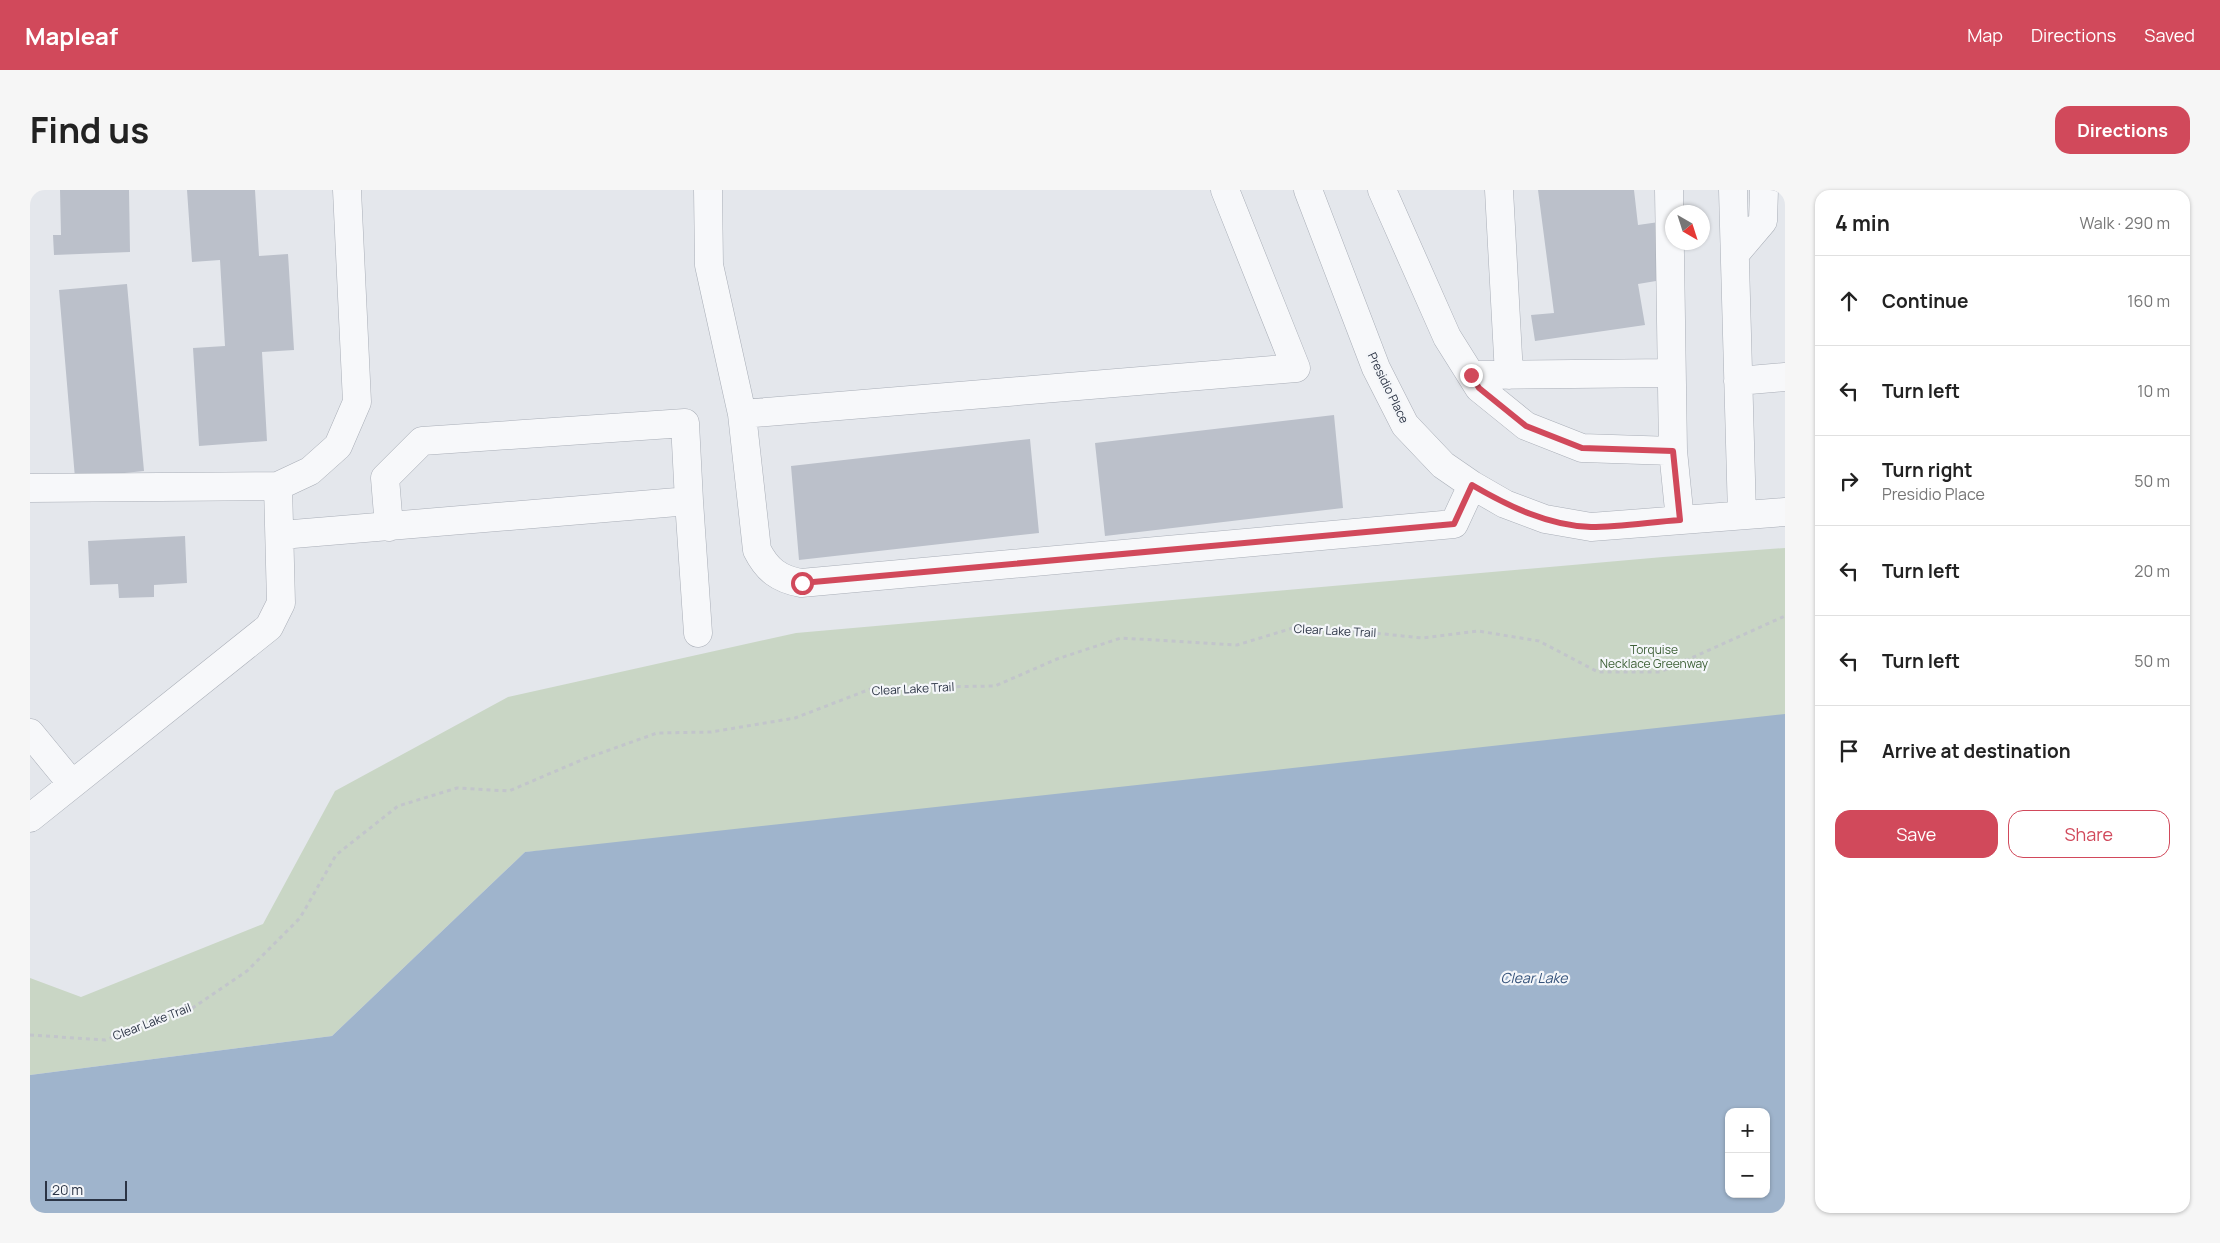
<!DOCTYPE html>
<meta charset="utf-8">
<style>
body{margin:0;font-family:Manrope,sans-serif;background:#f6f6f6;color:#222}
.controls{position:absolute;right:15px;bottom:15px;display:grid;overflow:hidden;border-radius:10px;box-shadow:0 1px 4px #0004}
.controls button{width:45px;height:45px;display:grid;place-items:center;padding:0;border:0;border-bottom:1px solid #e0e0e0;background:#fff;color:#222;font:25px sans-serif}
.compass{position:absolute;left:1635px;top:15px;width:45px;height:45px;border-radius:50%;background:#fff;box-shadow:0 1px 4px #0004;rotate:141deg}
.scale{position:absolute;left:15px;bottom:12px;width:82px;box-sizing:border-box;padding-left:5px;border:2px solid #2b3445;border-top:0;font-size:14px;line-height:18px;white-space:nowrap;color:#2b3445;-webkit-text-stroke:4px #f4f6f9;paint-order:stroke}
.stop{position:absolute;width:15px;height:15px;margin:-11px;border:4px solid #d1495b;border-radius:50%;background:#fff}
.stop.end{background:#d1495b;border-color:#fff;box-shadow:0 1px 5px #0008}
.list{margin:0;padding:0;list-style:none}
h2{display:flex;justify-content:space-between;align-items:center;height:65px;margin:0;padding:0 20px;font-size:21px}
h2 small{font-size:16px;font-weight:400;color:#767676}
.list li{display:grid;grid-template-columns:32px 1fr auto;gap:15px;align-items:center;box-sizing:border-box;height:90px;padding:0 20px;border-top:1px solid #e0e0e0}
.list b{display:block;font-size:19px;white-space:nowrap}
.list p{margin:0;font-size:16px;white-space:nowrap;color:#767676}
.list em{font-size:16px;font-style:normal;color:#767676}
.actions{display:flex;gap:10px;padding:15px 20px}
.actions a{flex:1;padding:11px 0;border:1px solid #d1495b;border-radius:15px;text-align:center;font-size:18px;color:#d1495b}
.actions .main{background:#d1495b;color:#fff}
.icon{flex:none;width:28px;height:28px;fill:none;stroke:currentColor;stroke-width:2;stroke-linecap:round;stroke-linejoin:round}
.map{position:relative;flex:none;width:1755px;height:1023px;overflow:hidden;border-radius:15px}
header{display:flex;align-items:center;gap:30px;box-sizing:border-box;height:70px;padding:0 25px;background:#d1495b;color:#fff}
header strong{font-size:24px}
nav{display:flex;gap:28px;margin-inline-start:auto;font-size:18px}
.intro{display:flex;align-items:center;justify-content:space-between;box-sizing:border-box;height:120px;padding:0 30px}
h1{margin:0;font-size:35px}
.button{padding:12px 22px;border-radius:15px;background:#d1495b;color:#fff;font-size:18px;font-weight:700}
main{display:flex;gap:30px;padding:0 30px}
aside{flex:1;background:#fff;border-radius:15px;box-shadow:0 1px 4px #0004}
.map>svg:first-child{display:block}
</style>
<header>
<strong>Mapleaf</strong>
<nav><a>Map</a><a>Directions</a><a>Saved</a></nav>
</header>
<div class="intro"><h1>Find us</h1><a class="button">Directions</a></div>
<main>
<div class="map">
<svg width="1755" height="1023" viewBox="0 0 1755 1023">
<rect width="100%" height="100%" fill="#e4e7ec"/>
<!-- green -->
<path fill="#c9d6c5" d="M1755,358V554L495,662L302,846L0,885V788L51,807L233,734L305,601L478,507L766,443L1633,367Z"/>
<!-- water -->
<path fill="#9fb4cc" fill-rule="evenodd" d="M1755,524V1023H0V885L302,846L495,662ZM1699,922H1736V1004H1699Z"/>
<!-- building -->
<path fill="#bbc0ca" d="M30,0H99L100,62L24,65L23,45H31Z
M157,0H225L229,66L258,64L264,160L232,162L237,251L169,256L163,158L195,156L190,70L162,72Z
M1508,0H1604L1608,35L1629,32L1632,90L1608,94L1615,135L1505,151L1501,125L1524,123Z
M97,94L114,281L45,288L29,100Z
M1304,225L1313,318L1075,346L1065,253Z
M1000,249L1009,343L769,370L761,276Z
M155,346L157,393L124,395V407L89,408L88,394L60,395L58,351Z"/>
<g fill="none" stroke-linecap="round" stroke-linejoin="round">
<defs>
<path id="minor" d="M678,0L679,75L712,224
M1195,0L1266,178L712,224L727,360C737,380 749,389 771,393L1424,334L1442,295
M1278,0L1346,178L1375,235L1413,275L1442,295L1475,314L1515,329L1561,337L1755,322
M1352,0L1417,147L1449,198L1496,236L1552,258L1643,261L1650,330
M1469,0L1479,185
M1639,0L1643,261
M1703,0L1712,325
M1705,64L1733,31L1734,0
M1441,185L1641,183
M1708,191L1755,187
M0,298L248,296L280,281L308,256L327,212L317,0
M359,337L355,288L392,251L655,233L659,311
M251,345L659,311L668,443
M0,543L42,594
M0,628L239,437L251,413L248,296"/>
</defs>
<!-- minor casing -->
<use href="#minor" stroke="#a9aeb7" stroke-width="29"/>
<!-- path -->
<path stroke="#c2c5cb" stroke-width="3" stroke-dasharray="4 4" stroke-linecap="butt" d="M0,845L75,850L161,819L217,781L270,728L306,665L368,616L427,598L479,601L554,569L627,543L681,542L765,528L843,498L965,496L1027,469L1091,448L1207,455L1263,438L1325,441L1392,448L1448,441L1509,451L1568,482H1630L1755,426"/>
<!-- minor -->
<use href="#minor" stroke="#f7f8fa" stroke-width="28"/>
</g>
<g fill="none" stroke-linecap="round" stroke-linejoin="round">
<!-- route -->
<path stroke="#d1495b" stroke-width="6" d="M772,393L1424,334L1442,295C1478,316 1519,336 1561,337C1590,337 1621,332 1650,330L1643,261L1552,258L1496,236L1449,198L1441,185"/>
</g>
<g text-anchor="middle" stroke-width="4.5" stroke-linejoin="round" paint-order="stroke">
<!-- street labels -->
<g font-size="12" fill="#2b3445" stroke="#f4f6f9">
<text transform="translate(1358 198) rotate(64)" y="4">Presidio Place</text>
<text transform="translate(1305 441) rotate(3)" y="4">Clear Lake Trail</text>
<text transform="translate(883 499) rotate(-3)" y="4">Clear Lake Trail</text>
<text transform="translate(122 832) rotate(-21)" y="4">Clear Lake Trail</text>
</g>
<!-- park labels -->
<g font-size="12" fill="#3f6138" stroke="#f4f6f9">
<text x="1624" y="464">Torquise<tspan x="1624" dy="14">Necklace Greenway</tspan></text>
</g>
<!-- water labels -->
<g font-size="14" font-style="italic" fill="#34527a" stroke="#f4f6f9">
<text x="1504" y="793">Clear Lake</text>
</g>
</g>
</svg>
<div class="controls">
<button>+</button>
<button>−</button>
</div>
<svg class="compass" viewBox="-18 -18 36 36"><path d="M0-13l5 13h-10z" fill="#e53935"/><path d="M0 13l5-13h-10z" fill="#767676"/></svg>
<div class="scale">20 m</div>
<div class="stop" style="left:772px;top:393px"></div>
<div class="stop end" style="left:1441px;top:185px"></div>
</div>
<aside>
<h2>4 min<small>Walk · 290 m</small></h2>
<ul class="list">
<li><svg class="icon" aria-label="ahead" viewBox="0 0 24 24"><path d="M12 20V5M6 11l6-6 6 6"/></svg><div><b>Continue</b></div><em>160 m</em></li>
<li><svg class="icon" aria-label="left" viewBox="0 0 24 24"><path d="M17 20v-9H6M10 6l-5 5 5 5"/></svg><div><b>Turn left</b></div><em>10 m</em></li>
<li><svg class="icon" aria-label="right" viewBox="0 0 24 24"><path d="M7 20v-9h11M14 6l5 5-5 5"/></svg><div><b>Turn right</b><p>Presidio Place</p></div><em>50 m</em></li>
<li><svg class="icon" aria-label="left" viewBox="0 0 24 24"><path d="M17 20v-9H6M10 6l-5 5 5 5"/></svg><div><b>Turn left</b></div><em>20 m</em></li>
<li><svg class="icon" aria-label="left" viewBox="0 0 24 24"><path d="M17 20v-9H6M10 6l-5 5 5 5"/></svg><div><b>Turn left</b></div><em>50 m</em></li>
<li><svg class="icon" aria-label="arrive" viewBox="0 0 24 24"><path d="M6 21V4h12l-3 4 3 4H6"/></svg><div><b>Arrive at destination</b></div></li>
</ul>
<div class="actions"><a class="main">Save</a><a>Share</a></div>
</aside>
</main>
